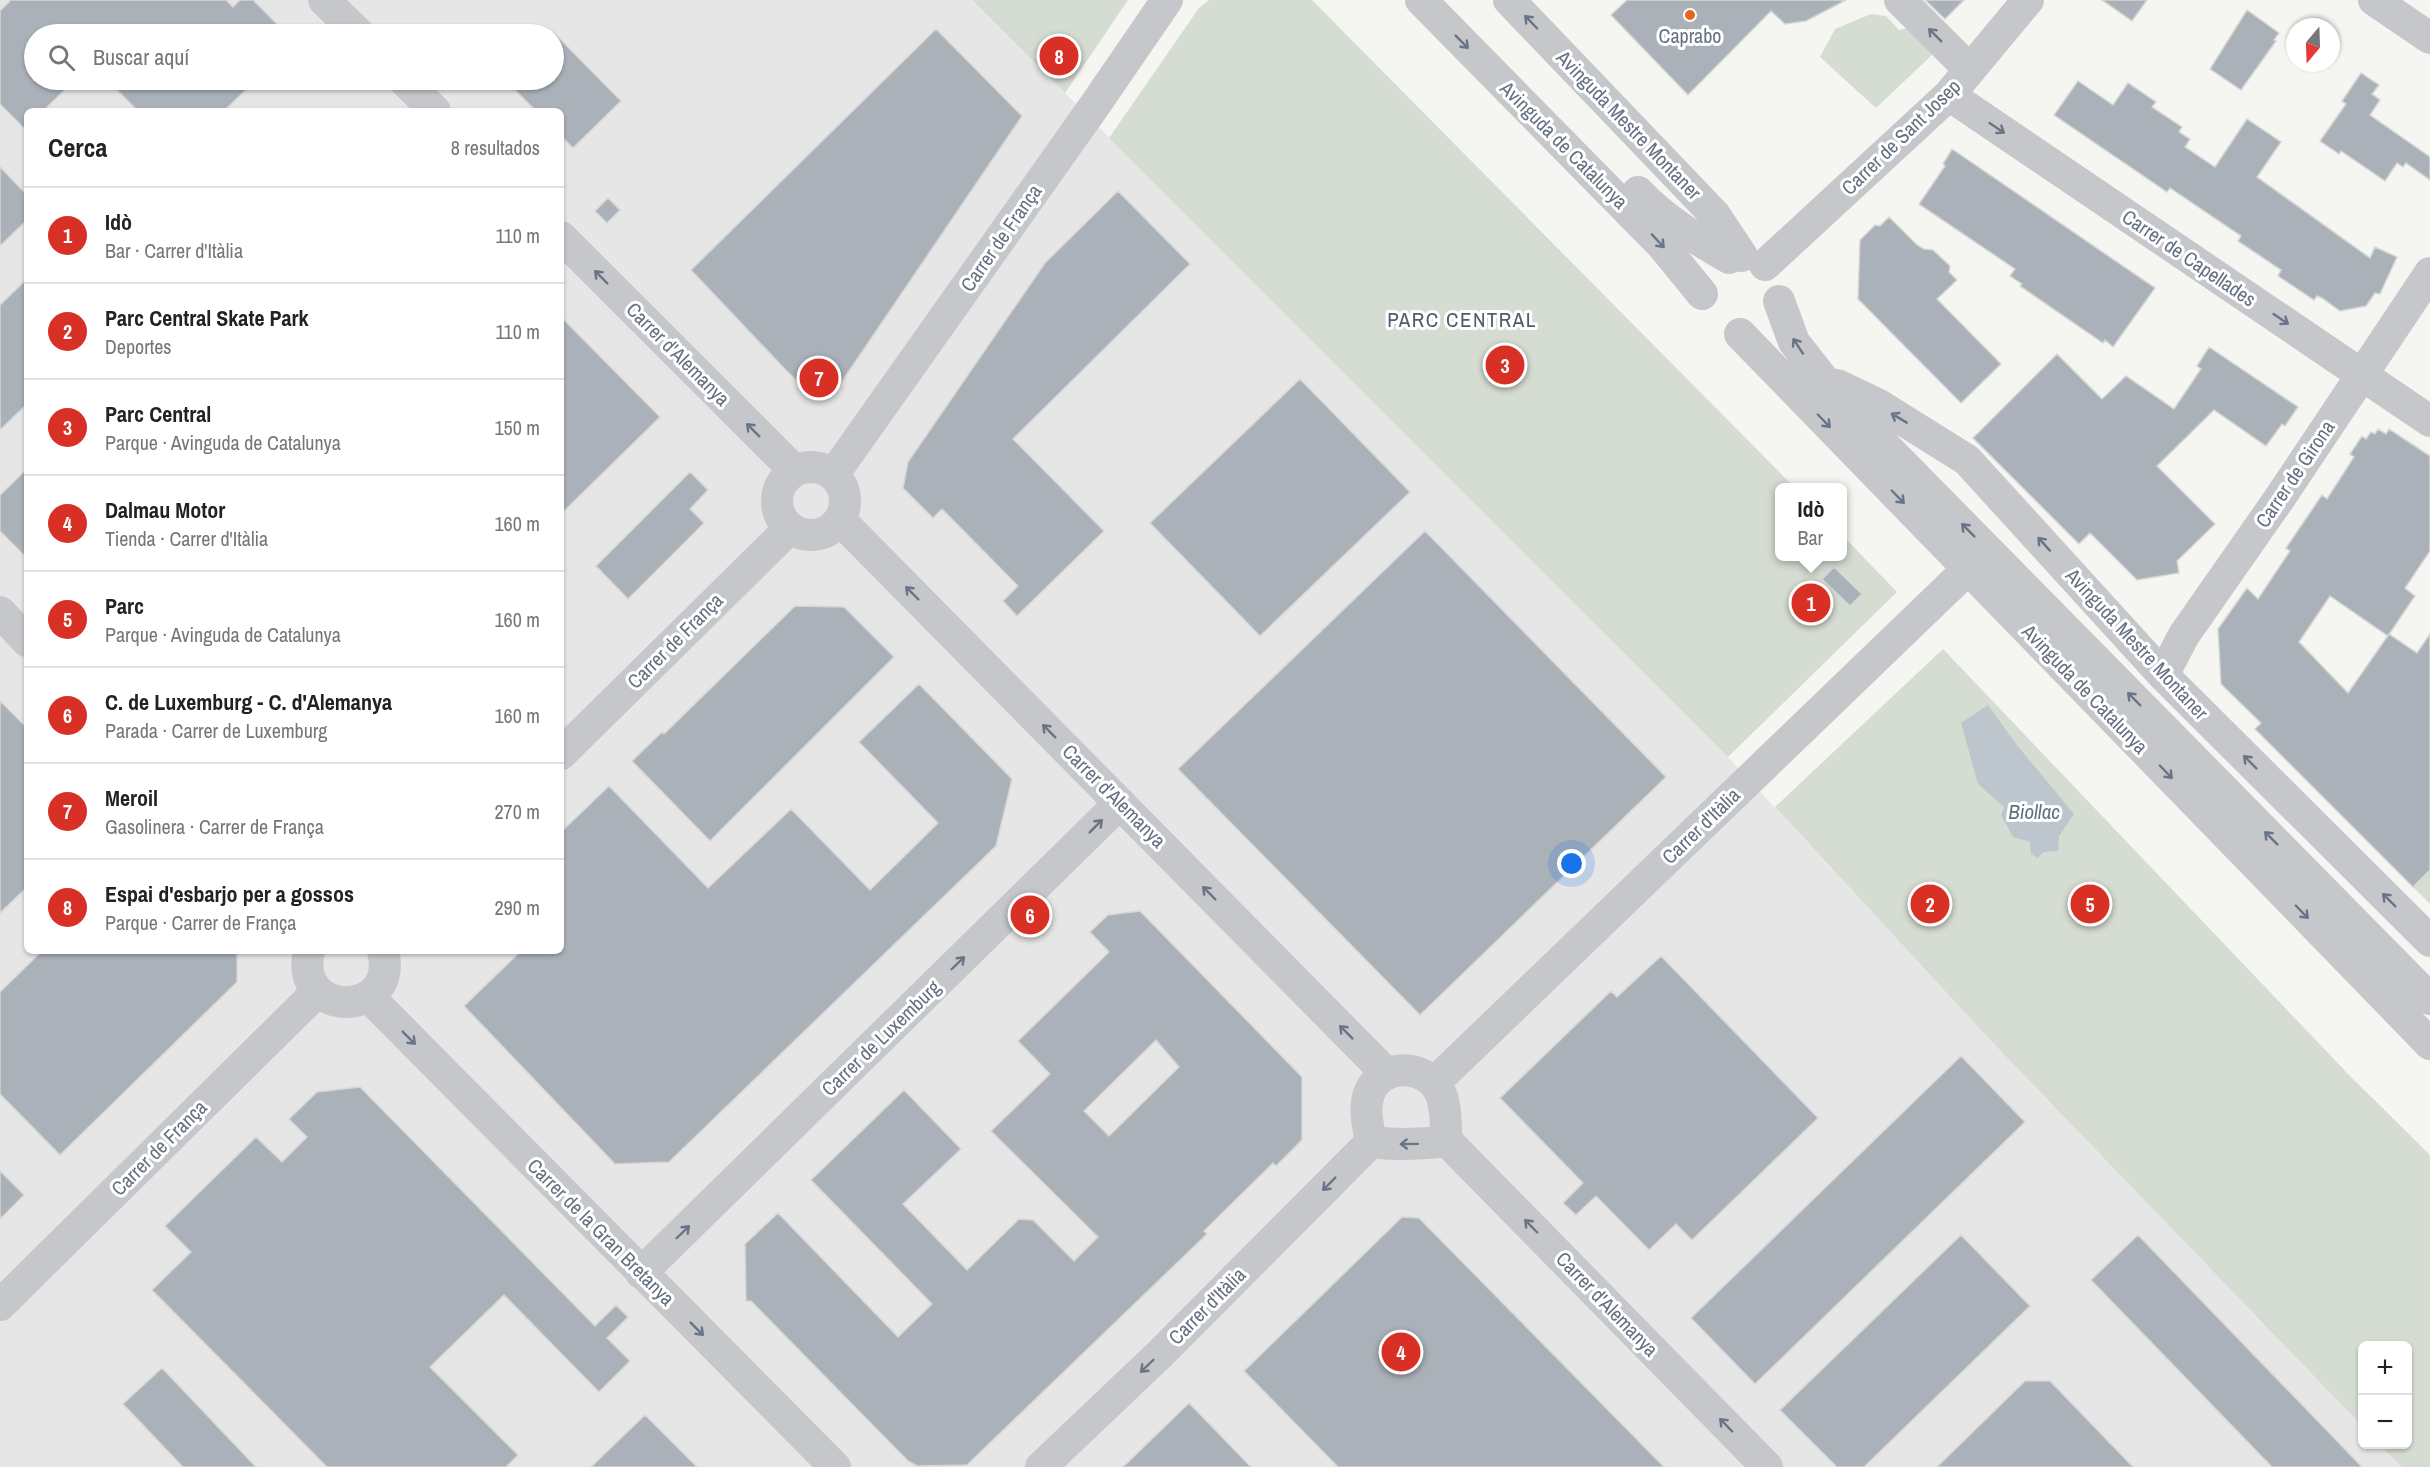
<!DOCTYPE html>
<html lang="es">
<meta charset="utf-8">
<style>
body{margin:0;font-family:"Archivo Narrow",sans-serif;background:#f2f2f2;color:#222}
.controls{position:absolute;right:18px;bottom:18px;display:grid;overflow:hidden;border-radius:9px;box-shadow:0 2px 4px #0004}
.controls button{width:54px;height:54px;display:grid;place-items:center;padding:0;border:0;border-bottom:2px solid #e0e0e0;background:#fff;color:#222;font:30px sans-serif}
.compass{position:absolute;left:2286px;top:18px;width:54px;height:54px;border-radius:50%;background:#fff;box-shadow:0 2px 4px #0004;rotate:199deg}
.you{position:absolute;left:1572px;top:864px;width:21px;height:21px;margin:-15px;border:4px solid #fff;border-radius:50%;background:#1a73e8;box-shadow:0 0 0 9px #1a73e833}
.badge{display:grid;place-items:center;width:39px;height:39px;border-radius:50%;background:#d93025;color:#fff;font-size:20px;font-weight:700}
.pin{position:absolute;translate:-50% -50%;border:3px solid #fff;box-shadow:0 2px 6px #0006}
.popup{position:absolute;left:1775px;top:483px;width:72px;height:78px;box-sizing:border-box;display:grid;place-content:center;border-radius:9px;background:#fff;filter:drop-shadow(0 2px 4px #0005);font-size:20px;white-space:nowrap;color:#767676}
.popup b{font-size:22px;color:#222}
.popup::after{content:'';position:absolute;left:50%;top:100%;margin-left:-12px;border:12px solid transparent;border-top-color:#fff}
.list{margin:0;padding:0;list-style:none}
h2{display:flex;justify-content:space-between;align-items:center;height:78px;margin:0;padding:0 24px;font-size:26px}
h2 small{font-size:20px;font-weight:400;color:#767676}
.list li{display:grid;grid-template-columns:39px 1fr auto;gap:18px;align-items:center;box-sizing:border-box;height:96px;padding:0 24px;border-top:2px solid #e0e0e0}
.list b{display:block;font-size:22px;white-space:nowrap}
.list p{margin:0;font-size:20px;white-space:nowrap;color:#767676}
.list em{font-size:20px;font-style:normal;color:#767676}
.icon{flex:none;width:33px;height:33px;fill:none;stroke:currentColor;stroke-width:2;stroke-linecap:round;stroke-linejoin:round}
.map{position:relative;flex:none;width:2430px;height:1467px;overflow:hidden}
.search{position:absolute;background:#fff;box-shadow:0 2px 4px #0004;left:24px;top:24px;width:540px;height:66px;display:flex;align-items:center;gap:15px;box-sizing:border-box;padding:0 21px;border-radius:33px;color:#767676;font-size:22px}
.panel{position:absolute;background:#fff;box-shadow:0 2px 4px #0004;left:24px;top:108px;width:540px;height:846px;border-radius:9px}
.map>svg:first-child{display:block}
</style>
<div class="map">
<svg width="2430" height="1467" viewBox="0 0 2430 1467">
<rect width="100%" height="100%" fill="#f5f5f1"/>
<!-- built -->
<path fill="#e5e6e5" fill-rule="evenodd" d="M0,0H972L1728,757L1992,1042L2362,1426V1444L2380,1445L2402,1467H0ZM34,34H554V80H34ZM27,111H561V951H27Z"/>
<!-- green -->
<path fill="#d5dcd2" d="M972,0H1128L1065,93Z
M1209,0H1312L1794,487L1780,488V556H1842L1843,536L1897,592L1728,757L1109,138L1199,8Z
M1871,14L1886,16L1899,30L1909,28L1932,55L1876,108L1820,57L1835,29Z
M1943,649L2349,1075L2430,1155V1467H2402L2380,1445L2408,1444V1346H2362V1426L1992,1042L1775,807Z
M2430,870V904L2413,887Z"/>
<!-- water -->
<path fill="#bec6cd" d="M1988,705L2016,744L2074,814L2059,836L2058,851L2043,852L2038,858L2031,854L2030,842L2013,837L2001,815L2004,807L1978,784L1961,723Z"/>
<!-- building -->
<path fill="#abb1b8" stroke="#d6d6d4" stroke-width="1.5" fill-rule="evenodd" d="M11,0H226L233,7L240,0H253L287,34H34V80H75L43,111H27V131L0,104V11Z
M1627,0H1846L1806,21L1785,24L1771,11L1688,95L1611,15Z
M1925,0H1964L1945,19Z
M2102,0H2147L2132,21Z
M2247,10L2279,33L2274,40L2276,41L2241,90L2210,69Z
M936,29L1022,116L832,396L818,398L812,396L781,365L691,270Z
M554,33L621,101L573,148L561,136V111H536L505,80H554Z
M2361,73L2379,85L2372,94L2380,100L2370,115L2430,157V180L2406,163L2403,167L2397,163L2385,181L2341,151L2339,154L2320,141L2346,104L2342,101Z
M107,80H256L224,111H138Z
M2078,81L2113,105L2128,83L2156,102L2152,107L2182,127L2179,132L2190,139L2185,147L2215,167L2247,119L2281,142L2257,177L2370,258L2375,247L2397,257L2380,294L2375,293L2366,306L2340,311L2322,298L2317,296L2314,300L2278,276L2281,270L2238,241L2241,236L2170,188L2167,192L2054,115Z
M1952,149L2155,288L2113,347L2105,340L2103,343L2020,286L2022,284L2010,276L2015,269L1919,204L1945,166L1943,164Z
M0,167L27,195V220L0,246Z
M1118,191L1190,264L1013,439L1104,531L1017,616L1003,601L1018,586L942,509L933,518L903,488L908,462L1045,263Z
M608,198L620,210L607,223L595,211Z
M1889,217L1917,245L1924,249L1933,250L1950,266L1949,272L1957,280L1937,299L2001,364L1961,403L1858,299L1860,240L1875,225L1880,226Z
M27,279V404L0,430V305Z
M561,317L660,417L561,514Z
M2209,347L2298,407L2285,426L2282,424L2266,446L2214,410L2157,466L2215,524L2177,561L2179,573L2137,580L2090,533L2079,544L1973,438L2057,354L2102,399L2126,376L2174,409L2201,369L2197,366Z
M1300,379L1410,492L1260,636L1150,523Z
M2378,429L2386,434L2389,429L2430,456V551L2405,588L2415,596L2388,636L2330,596L2299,642L2348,693L2389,634L2417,653L2430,634V870L2413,887L2255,729L2261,723L2221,684L2218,629L2247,588L2258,599L2290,551L2286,548L2322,495L2327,499L2354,457L2350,454L2362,436L2366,439L2371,432L2375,434Z
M27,469V558L0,531V495Z
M690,472L708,490L690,509L704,523L628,599L596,566Z
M1425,531L1666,777L1420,1015L1178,769Z
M1834,567L1862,594L1850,606L1822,579Z
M795,606L844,607L894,657L710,841L632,761L662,732L664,734Z
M919,684L1012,779L996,846L669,1162L615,1164L464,1006L521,951H561V832L609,786L708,888L791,809L870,890L938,823L859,742Z
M0,701L27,728V887L0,913Z
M1140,911L1302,1077V1140L1276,1166L1273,1163L1204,1231L1207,1234L967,1465L917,1466L908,1461L751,1301H746L745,1244L778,1213L898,1337L932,1304L811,1180L904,1090L961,1149L903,1204L967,1270L1019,1219L1033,1220L1074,1261L1098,1237L991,1131L1050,1074L1018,1041L1109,952L1090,932L1108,915ZM1156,1040L1179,1067L1109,1136L1084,1111Z
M42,951H237V982L60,1155L0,1094V992Z
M1661,956L1818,1118L1692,1240L1676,1224L1649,1250L1596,1196L1576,1215L1563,1203L1583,1183L1500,1098L1611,991L1617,997Z
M1961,1056L2025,1122L1755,1384L1691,1318Z
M360,1087L595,1326L616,1305L628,1317L607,1338L630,1361L599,1392L504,1295L430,1367L518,1455L506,1467H327L152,1290L191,1252L165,1226L256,1137L282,1162L307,1137L289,1119L317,1092Z
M0,1171L24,1195L0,1219Z
M1402,1217L1419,1218L1664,1467H1338L1244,1371Z
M1961,1235L2030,1306L1864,1467H1837L1780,1410Z
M2138,1235L2362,1467H2272L2091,1280Z
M162,1368L256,1467H183L123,1404Z
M2025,1381H2050L2133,1467H1937Z
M1189,1403L1251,1467H1123L1154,1437Z
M645,1415L697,1467H591Z"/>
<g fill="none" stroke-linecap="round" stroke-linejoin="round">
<!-- minor -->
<path stroke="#c5c7cb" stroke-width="32" d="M324,0L359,34
M1421,0L1662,245L1702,294
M1509,0L1714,214L1742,256
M1900,0L1970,70
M2374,0L2430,38
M404,80L435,111
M1949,95L2430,421
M1638,192C1665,220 1696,239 1729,258
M561,237L795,471
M1765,265L1949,95L2028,0
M1779,301L1794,342L1823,379L1877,438L2430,999
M1740,334L2430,1044
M1837,385L1879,405L1967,460L2163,675L2430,941
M777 501a34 34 0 1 1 68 0a34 34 0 1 1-68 0Z
M833,475L1095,105L1167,0
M840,520L1387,1074
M0,612L27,641
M2163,675L2184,635L2279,499L2430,273
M561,754L790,528
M309,951C293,1019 400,1019 383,951
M368,996L835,1467
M1434,1083L1968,569
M1447,1141L1767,1467
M1371,1142C1368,1126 1363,1107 1370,1091C1383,1063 1424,1064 1439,1090C1447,1104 1445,1124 1447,1141
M1371,1142C1396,1145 1421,1145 1447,1141
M641,1273L1120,803
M0,1305L318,991
M1041,1467L1160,1354L1371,1142"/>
</g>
<!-- one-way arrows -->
<defs><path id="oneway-shaft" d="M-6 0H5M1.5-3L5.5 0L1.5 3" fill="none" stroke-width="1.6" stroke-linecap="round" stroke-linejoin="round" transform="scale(1.5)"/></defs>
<g stroke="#697587">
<use href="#oneway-shaft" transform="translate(1531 22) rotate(-134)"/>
<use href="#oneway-shaft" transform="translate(1935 35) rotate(-135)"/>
<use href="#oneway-shaft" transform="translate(1462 42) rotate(45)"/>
<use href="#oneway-shaft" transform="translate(1997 128) rotate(34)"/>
<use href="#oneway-shaft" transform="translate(1658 241) rotate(47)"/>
<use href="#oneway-shaft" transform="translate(601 277) rotate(-135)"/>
<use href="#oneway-shaft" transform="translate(2281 319) rotate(34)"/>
<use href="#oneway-shaft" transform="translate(1798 346) rotate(-123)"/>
<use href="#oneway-shaft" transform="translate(1899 418) rotate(-149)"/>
<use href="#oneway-shaft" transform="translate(1824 421) rotate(46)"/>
<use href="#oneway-shaft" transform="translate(753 430) rotate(-135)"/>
<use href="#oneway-shaft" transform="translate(1898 497) rotate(46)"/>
<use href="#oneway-shaft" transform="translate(1968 530) rotate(-135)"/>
<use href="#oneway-shaft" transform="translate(2044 544) rotate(-132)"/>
<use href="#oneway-shaft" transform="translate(912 593) rotate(-135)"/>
<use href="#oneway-shaft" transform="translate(2134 699) rotate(-135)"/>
<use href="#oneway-shaft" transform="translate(1049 731) rotate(-135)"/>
<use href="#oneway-shaft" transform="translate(2250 762) rotate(-135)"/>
<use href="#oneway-shaft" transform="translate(2166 772) rotate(46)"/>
<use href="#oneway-shaft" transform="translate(1096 826) rotate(-45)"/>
<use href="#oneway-shaft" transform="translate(2271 838) rotate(-135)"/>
<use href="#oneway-shaft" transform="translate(1209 893) rotate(-135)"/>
<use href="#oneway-shaft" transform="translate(2389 900) rotate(-135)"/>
<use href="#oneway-shaft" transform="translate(2302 912) rotate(46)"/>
<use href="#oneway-shaft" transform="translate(958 963) rotate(-44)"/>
<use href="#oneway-shaft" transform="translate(1346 1032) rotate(-135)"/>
<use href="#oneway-shaft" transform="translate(409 1038) rotate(45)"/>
<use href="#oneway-shaft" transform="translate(1409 1144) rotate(179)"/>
<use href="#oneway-shaft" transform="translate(1329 1184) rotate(135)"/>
<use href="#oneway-shaft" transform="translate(1531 1226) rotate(-134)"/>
<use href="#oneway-shaft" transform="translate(683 1232) rotate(-44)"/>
<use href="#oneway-shaft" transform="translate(697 1329) rotate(45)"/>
<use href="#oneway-shaft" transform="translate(1147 1366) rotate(136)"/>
<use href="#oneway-shaft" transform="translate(1726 1425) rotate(-134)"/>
</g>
<!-- markers -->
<circle fill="#e46623" stroke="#fff" stroke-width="2" cx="1690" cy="15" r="6"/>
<g text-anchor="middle" stroke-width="6" stroke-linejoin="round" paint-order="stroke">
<!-- poi labels -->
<g font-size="20" fill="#647183" stroke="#fff">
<text x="1690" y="43">Caprabo</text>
</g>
<!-- street labels -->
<g font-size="20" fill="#647183" stroke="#fff">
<text transform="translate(1629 125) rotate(46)" y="7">Avinguda Mestre Montaner</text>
<text transform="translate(1901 137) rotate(-44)" y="7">Carrer de Sant Josep</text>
<text transform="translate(1564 145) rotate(45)" y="7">Avinguda de Catalunya</text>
<text transform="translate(1001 238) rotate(-55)" y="7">Carrer de França</text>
<text transform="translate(2189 258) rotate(34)" y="7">Carrer de Capellades</text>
<text transform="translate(678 354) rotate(45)" y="7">Carrer d'Alemanya</text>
<text transform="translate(2295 474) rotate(-56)" y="7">Carrer de Girona</text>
<text transform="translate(675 641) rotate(-45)" y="7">Carrer de França</text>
<text transform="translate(2137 644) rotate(47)" y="7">Avinguda Mestre Montaner</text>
<text transform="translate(2085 689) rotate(46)" y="7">Avinguda de Catalunya</text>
<text transform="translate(1114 796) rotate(45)" y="7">Carrer d'Alemanya</text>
<text transform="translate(1701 826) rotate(-44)" y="7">Carrer d'Itàlia</text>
<text transform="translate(881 1038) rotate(-44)" y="7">Carrer de Luxemburg</text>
<text transform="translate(159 1148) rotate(-45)" y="7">Carrer de França</text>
<text transform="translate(601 1232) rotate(45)" y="7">Carrer de la Gran Bretanya</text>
<text transform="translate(1607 1304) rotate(46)" y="7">Carrer d'Alemanya</text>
<text transform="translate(1207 1306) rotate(-45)" y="7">Carrer d'Itàlia</text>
</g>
<!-- neighbourhood labels -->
<g font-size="21" letter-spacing="1.5" fill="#525c68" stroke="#fff">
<text x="1462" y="327">PARC CENTRAL</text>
</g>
<!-- water labels -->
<g font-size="21" font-style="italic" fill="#5f7380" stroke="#fff">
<text x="2034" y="819">Biollac</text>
</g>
</g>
</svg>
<div class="controls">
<button>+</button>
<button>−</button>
</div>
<svg class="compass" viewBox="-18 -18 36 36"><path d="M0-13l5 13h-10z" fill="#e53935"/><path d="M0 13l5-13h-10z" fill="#767676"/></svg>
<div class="you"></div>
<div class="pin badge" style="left:1811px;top:603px">1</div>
<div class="popup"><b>Idò</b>Bar</div>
<div class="pin badge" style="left:1930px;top:904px">2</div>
<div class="pin badge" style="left:1505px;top:365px">3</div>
<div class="pin badge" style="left:1401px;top:1352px">4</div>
<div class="pin badge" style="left:2090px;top:904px">5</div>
<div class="pin badge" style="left:1030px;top:915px">6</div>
<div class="pin badge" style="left:819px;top:378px">7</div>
<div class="pin badge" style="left:1059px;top:56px">8</div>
<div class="search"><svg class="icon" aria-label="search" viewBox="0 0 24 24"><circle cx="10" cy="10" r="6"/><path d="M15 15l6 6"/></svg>Buscar aquí</div>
<section class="panel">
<h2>Cerca<small>8 resultados</small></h2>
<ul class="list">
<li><span class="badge">1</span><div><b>Idò</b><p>Bar · Carrer d'Itàlia</p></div><em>110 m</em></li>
<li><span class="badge">2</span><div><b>Parc Central Skate Park</b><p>Deportes</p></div><em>110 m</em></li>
<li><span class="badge">3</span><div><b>Parc Central</b><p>Parque · Avinguda de Catalunya</p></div><em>150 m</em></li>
<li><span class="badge">4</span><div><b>Dalmau Motor</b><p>Tienda · Carrer d'Itàlia</p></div><em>160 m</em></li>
<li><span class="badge">5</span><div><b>Parc</b><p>Parque · Avinguda de Catalunya</p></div><em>160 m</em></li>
<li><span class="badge">6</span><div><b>C. de Luxemburg - C. d'Alemanya</b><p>Parada · Carrer de Luxemburg</p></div><em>160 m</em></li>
<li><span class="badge">7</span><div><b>Meroil</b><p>Gasolinera · Carrer de França</p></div><em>270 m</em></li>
<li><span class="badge">8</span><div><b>Espai d'esbarjo per a gossos</b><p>Parque · Carrer de França</p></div><em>290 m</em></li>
</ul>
</section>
</div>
